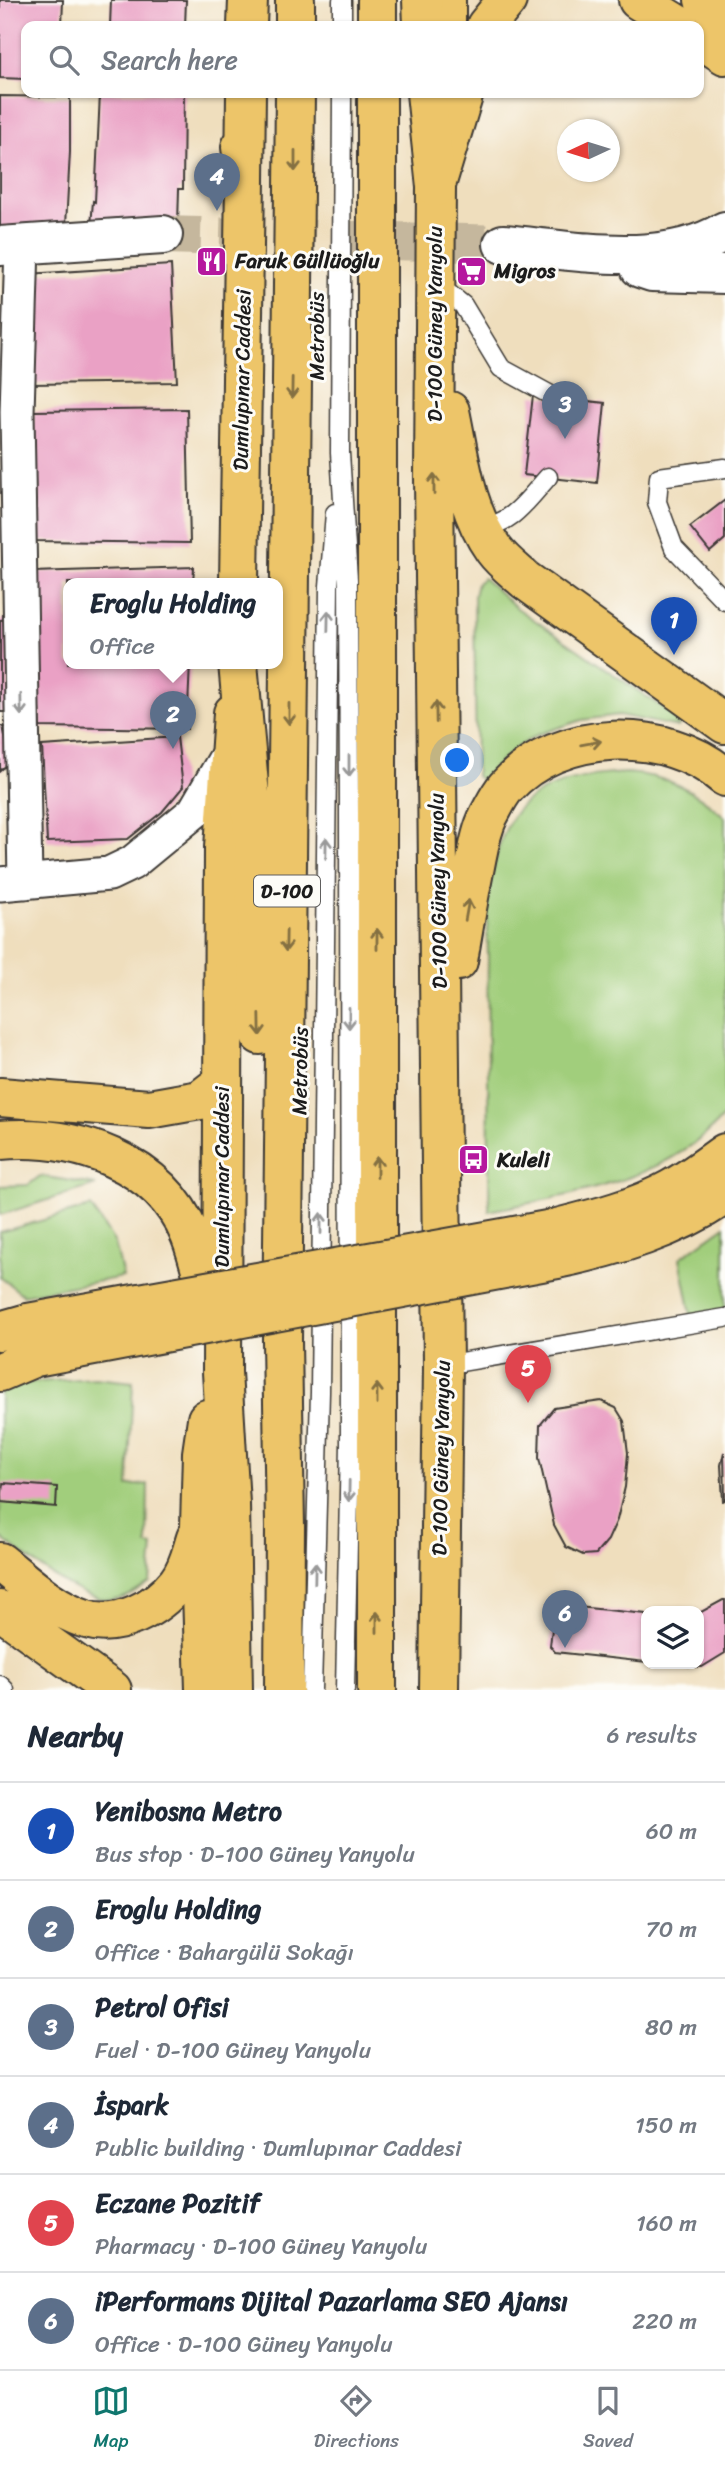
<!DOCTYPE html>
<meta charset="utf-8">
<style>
body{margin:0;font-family:Sriracha,sans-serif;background:#f6f6f7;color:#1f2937}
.controls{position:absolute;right:21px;bottom:21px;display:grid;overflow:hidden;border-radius:14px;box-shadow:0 2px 5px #0004}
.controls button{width:63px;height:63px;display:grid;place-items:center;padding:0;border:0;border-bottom:2px solid #e0e1e3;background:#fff;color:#1f2937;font:35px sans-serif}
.compass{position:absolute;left:557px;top:119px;width:63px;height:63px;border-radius:50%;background:#fff;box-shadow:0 2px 5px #0004;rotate:266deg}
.you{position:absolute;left:458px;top:761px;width:24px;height:24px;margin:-18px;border:5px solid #fff;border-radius:50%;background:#1a73e8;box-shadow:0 0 0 10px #1a73e833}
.badge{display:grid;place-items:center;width:46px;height:46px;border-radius:50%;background:#0f766e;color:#fff;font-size:23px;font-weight:700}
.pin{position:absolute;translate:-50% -58px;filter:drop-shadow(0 2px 4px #0008)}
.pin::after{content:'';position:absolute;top:37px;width:24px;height:21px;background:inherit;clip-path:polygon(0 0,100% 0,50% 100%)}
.popup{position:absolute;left:63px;top:578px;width:220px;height:91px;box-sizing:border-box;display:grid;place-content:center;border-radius:14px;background:#fff;filter:drop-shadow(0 2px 5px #0005);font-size:23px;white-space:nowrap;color:#747a83}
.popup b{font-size:26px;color:#1f2937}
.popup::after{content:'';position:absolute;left:50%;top:100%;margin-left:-14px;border:14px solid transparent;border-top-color:#fff}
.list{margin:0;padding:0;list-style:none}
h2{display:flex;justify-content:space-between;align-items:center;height:91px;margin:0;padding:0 28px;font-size:30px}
h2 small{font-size:23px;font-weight:400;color:#747a83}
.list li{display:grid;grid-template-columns:46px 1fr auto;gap:21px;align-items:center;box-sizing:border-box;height:98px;padding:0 28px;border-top:2px solid #e0e1e3}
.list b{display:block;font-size:26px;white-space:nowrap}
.list p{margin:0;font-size:23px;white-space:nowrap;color:#747a83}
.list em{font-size:23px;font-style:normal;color:#747a83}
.icon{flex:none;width:38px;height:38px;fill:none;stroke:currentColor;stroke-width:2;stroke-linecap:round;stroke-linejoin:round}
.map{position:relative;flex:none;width:725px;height:1690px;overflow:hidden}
.search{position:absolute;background:#fff;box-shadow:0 2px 5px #0004;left:21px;right:21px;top:21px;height:77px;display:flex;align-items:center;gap:18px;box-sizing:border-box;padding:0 24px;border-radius:14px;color:#747a83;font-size:26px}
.sheet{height:679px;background:#fff}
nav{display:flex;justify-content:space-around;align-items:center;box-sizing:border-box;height:98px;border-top:2px solid #e0e1e3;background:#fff;font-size:19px;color:#747a83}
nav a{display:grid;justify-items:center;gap:4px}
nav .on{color:#0f766e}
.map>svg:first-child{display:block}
</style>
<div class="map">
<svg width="725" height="1690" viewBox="0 0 725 1690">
<rect width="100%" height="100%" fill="#fdfcf7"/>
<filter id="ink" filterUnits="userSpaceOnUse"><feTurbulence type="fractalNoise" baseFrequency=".0143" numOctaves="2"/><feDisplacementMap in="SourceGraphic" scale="14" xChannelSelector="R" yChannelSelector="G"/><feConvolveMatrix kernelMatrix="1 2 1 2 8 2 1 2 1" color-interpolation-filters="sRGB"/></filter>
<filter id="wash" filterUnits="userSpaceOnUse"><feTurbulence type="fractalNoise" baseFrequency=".00686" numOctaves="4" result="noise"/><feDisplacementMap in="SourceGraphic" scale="28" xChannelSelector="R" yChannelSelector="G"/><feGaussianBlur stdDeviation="1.57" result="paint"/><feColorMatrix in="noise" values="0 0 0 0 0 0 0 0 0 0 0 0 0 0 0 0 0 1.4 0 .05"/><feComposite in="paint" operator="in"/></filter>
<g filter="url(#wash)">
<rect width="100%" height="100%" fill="#efdebd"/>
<!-- green -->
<path fill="#a1ce7b" stroke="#5e754c" stroke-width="2" d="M483,578L517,608L682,721L678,727L619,715L582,720L539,734L517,747L500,762L488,779L482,781L476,776V772L474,596L477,583Z
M628,773C669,776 694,790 725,817V1115C667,1182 572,1194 489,1211C490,1127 486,1044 488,961C488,936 485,906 490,881C495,859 502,830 516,812C540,782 592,774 628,773Z
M40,1176L96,1185L0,1215V1186L28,1185Z
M91,1207L115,1243L123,1277L23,1295L0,1277V1232Z
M725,1226V1325L694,1330L680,1258Z
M95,1378L133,1382L128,1486L148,1484L147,1545L153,1546L150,1582C139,1590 125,1600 111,1600C79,1601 26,1556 0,1537V1390L7,1384Z"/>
<g id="blocks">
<!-- building -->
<path fill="#eaa1c5" d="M0,0H63L62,26H26V79L0,78Z
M111,0H186L185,26H110Z
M100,93H184L183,189H179L178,224L91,226L93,201L95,202Z
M0,96L70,97V152L66,225L0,229Z
M171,265L177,382L30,384L28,274Z
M533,395L605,403L597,483L524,475Z
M187,409L190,543L33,541L34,411Z
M725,500V539L710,552L690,527Z
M194,567L193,583H68V663H190L187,729L40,727L32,572Z
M9,619V712H0V620Z
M0,726H3L10,762L0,771Z
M177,737L183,787L162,812L128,839L47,842L42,746Z
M601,1401L616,1408L624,1421L628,1453L625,1487L617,1520L608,1540L596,1554L583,1555L566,1547L554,1525L539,1458L540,1425L554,1408Z
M724,1452L725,1500L723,1501L721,1465Z
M3,1483L57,1487L56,1507L1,1502Z
M723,1600H725V1653L702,1667L686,1666L687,1664H699V1613Z
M568,1606L646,1614V1662L555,1652L550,1646L554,1612L559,1607Z"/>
</g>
</g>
<g filter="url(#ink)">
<use href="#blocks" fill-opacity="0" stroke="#3c3934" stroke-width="2"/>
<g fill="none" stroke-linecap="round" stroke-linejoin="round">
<!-- tertiary-tunnel -->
<path stroke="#c5b79d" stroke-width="38" stroke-dasharray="38 19" stroke-linecap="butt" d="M163,235L503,244"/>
<defs>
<path id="service" d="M342,26V0
M342,93L340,453L348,579L349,812L350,1443L345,1690
M435,287L448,293L463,305L501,368L556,398
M725,468L659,477L657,502L674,548L725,601
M480,528C512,525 528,499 548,477
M443,1365L725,1318
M0,1685L5,1690
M312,1690L320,1392L329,586L335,513"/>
<path id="minor" d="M22,245L17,412L25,882
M0,884L109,874L132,863L194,812L228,754"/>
<path id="tertiary" d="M503,244C573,250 662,269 725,231
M0,246L163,235
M640,268L652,272L725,274"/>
<path id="primary" d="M638,0L680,26
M704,0L725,15
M446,26V0
M486,26L507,0
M699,38L725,55
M438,154L436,187L434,476L443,1365L439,1690
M437,182L464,93
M450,411C460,458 465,510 494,550C502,561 515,571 525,580L725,724
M239,583L245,179L241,147
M233,713L224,848L222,1372L230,1504L233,1690
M458,961C463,931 468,901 474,871C478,852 480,833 489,815C494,806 499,795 506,787C559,728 666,726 725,777
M0,1097L149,1109L200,1100L223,1082
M0,1140C75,1134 160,1161 190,1235C199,1257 204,1281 209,1304
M553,1229C593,1219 635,1209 671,1189C690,1179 708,1165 725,1153
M557,1259C615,1247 676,1229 725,1195
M0,1331L28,1323
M0,1372L35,1357
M0,1562C26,1583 53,1609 86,1619C119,1629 157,1608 177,1583C188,1570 191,1553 196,1538
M0,1610L112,1690
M205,1690L200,1526L202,1453L207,1419"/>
<path id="trunk" d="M422,0L423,26
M247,26L248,0
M295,26V0
M377,26V0
M426,93L436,187
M245,179L246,93
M238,663L254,840L260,1035
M284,1690L285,1527L282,1341L295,93
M377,1690V93"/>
</defs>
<!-- service casing -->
<use href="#service" stroke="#3c3934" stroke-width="21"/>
<!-- minor casing -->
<use href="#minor" stroke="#3c3934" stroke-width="37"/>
<!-- tertiary casing -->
<use href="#tertiary" stroke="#3c3934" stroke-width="42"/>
<!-- primary casing -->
<use href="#primary" stroke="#3c3934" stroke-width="42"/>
<!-- trunk casing -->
<use href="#trunk" stroke="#3c3934" stroke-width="42"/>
<!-- service -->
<use href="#service" stroke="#fff" stroke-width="18"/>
<!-- minor -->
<use href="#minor" stroke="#fff" stroke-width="33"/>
<!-- tertiary -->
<use href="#tertiary" stroke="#fff" stroke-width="38"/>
<!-- primary -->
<use href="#primary" stroke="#edc569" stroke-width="38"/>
<!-- trunk -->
<use href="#trunk" stroke="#edc569" stroke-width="38"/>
<defs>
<path id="primary-bridge" d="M28,1323L553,1229
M35,1357L557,1259"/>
</defs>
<!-- primary-bridge casing -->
<use href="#primary-bridge" stroke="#3c3934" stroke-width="42" stroke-linecap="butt"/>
<!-- primary-bridge -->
<use href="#primary-bridge" stroke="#edc569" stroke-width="38"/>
</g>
<!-- one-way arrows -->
<defs><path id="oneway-shaft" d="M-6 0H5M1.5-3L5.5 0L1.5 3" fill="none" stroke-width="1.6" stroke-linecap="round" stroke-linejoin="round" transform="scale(1.75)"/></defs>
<g stroke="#847042">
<use href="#oneway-shaft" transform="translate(295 161) rotate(90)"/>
<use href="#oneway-shaft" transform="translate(292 388) rotate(91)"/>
<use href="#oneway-shaft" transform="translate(434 484) rotate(-90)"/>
<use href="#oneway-shaft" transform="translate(436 712) rotate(-91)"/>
<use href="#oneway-shaft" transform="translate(289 714) rotate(90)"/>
<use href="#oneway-shaft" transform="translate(591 743) rotate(-10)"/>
<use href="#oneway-shaft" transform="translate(467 910) rotate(-80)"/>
<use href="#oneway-shaft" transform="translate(377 939) rotate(-90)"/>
<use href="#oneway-shaft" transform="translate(286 941) rotate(91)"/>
<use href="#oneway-shaft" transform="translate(260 1025) rotate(89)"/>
<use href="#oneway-shaft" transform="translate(377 1167) rotate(-90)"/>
<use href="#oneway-shaft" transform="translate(377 1394) rotate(-90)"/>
<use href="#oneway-shaft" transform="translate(377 1622) rotate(-90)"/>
</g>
<g stroke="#999">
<use href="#oneway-shaft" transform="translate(328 621) rotate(-89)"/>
<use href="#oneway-shaft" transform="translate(21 705) rotate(89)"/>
<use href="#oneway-shaft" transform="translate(349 766) rotate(90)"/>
<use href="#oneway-shaft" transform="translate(326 848) rotate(-89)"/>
<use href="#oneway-shaft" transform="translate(349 1018) rotate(90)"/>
<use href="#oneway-shaft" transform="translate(321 1223) rotate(-90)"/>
<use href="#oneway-shaft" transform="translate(349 1491) rotate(91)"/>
<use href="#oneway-shaft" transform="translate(315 1573) rotate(-89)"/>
</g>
</g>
<!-- icons -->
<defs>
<symbol id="restaurant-square" viewBox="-11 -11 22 22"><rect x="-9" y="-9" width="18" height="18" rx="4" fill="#b5179e" stroke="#fdfcf7"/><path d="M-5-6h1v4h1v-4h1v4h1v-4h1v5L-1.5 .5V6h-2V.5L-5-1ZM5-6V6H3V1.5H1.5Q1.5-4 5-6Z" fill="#fff"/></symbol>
<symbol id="supermarket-square" viewBox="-11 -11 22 22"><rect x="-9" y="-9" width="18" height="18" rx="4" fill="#b5179e" stroke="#fdfcf7"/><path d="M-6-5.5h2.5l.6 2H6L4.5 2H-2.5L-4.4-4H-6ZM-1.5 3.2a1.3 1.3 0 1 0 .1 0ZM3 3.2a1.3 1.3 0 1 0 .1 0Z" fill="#fff"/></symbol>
<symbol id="bus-square" viewBox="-11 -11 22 22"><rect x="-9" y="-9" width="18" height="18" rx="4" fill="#b5179e" stroke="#fdfcf7"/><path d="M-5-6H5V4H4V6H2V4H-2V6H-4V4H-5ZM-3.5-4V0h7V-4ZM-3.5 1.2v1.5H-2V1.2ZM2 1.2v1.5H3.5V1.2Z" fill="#fff"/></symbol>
</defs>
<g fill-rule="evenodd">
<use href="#restaurant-square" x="194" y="244" width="35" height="35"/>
<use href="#supermarket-square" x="454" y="254" width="35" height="35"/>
<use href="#bus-square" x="456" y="1142" width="35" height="35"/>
</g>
<g text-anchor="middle" stroke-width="6" stroke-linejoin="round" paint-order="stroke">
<!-- shield labels -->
<rect fill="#fdfcf7" stroke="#605f5e" stroke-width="2" x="254" y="875.5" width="66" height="31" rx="5"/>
<g font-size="19" font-weight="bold" fill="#1c1c1c">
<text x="287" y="898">D-100</text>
</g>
<!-- poi labels -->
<g font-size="21" font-weight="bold" fill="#1c1c1c" stroke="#fdfcf7" text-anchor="start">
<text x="235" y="268">Faruk Güllüoğlu</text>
<text x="494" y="278">Migros</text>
<text x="497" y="1167">Kuleli</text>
</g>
<!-- street labels -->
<g font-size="21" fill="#1c1c1c" stroke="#fdfcf7">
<text transform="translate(435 324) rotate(-90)" y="7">D-100 Güney Yanyolu</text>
<text transform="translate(317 336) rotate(-90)" y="7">Metrobüs</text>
<text transform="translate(242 380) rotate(-89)" y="7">Dumlupınar Caddesi</text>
<text transform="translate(438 891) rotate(-91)" y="7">D-100 Güney Yanyolu</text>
<text transform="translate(300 1071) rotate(-89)" y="7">Metrobüs</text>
<text transform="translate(222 1177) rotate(-90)" y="7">Dumlupınar Caddesi</text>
<text transform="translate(441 1458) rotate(-89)" y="7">D-100 Güney Yanyolu</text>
</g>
</g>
</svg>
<div class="controls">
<button><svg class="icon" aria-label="layers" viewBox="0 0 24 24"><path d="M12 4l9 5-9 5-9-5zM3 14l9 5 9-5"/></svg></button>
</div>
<svg class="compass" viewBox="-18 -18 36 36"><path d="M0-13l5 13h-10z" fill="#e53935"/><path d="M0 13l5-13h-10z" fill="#747a83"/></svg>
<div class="you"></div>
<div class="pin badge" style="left:674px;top:655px;background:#1a4fb4">1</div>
<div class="pin badge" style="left:173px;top:749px;background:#5c6f8a">2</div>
<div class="popup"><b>Eroglu Holding</b>Office</div>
<div class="pin badge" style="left:565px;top:439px;background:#5c6f8a">3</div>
<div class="pin badge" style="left:217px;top:211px;background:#5c6f8a">4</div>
<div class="pin badge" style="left:528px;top:1403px;background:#e0444e">5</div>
<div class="pin badge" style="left:565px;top:1648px;background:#5c6f8a">6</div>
<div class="search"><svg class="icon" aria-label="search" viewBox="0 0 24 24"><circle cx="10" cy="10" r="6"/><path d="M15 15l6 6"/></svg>Search here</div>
</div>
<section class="sheet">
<h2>Nearby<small>6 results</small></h2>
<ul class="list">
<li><span class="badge" style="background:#1a4fb4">1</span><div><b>Yenibosna Metro</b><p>Bus stop · D-100 Güney Yanyolu</p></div><em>60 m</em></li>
<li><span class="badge" style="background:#5c6f8a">2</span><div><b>Eroglu Holding</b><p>Office · Bahargülü Sokağı</p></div><em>70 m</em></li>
<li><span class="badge" style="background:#5c6f8a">3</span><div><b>Petrol Ofisi</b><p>Fuel · D-100 Güney Yanyolu</p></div><em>80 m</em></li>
<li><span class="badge" style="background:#5c6f8a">4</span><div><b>İspark</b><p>Public building · Dumlupınar Caddesi</p></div><em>150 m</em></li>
<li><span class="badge" style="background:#e0444e">5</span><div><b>Eczane Pozitif</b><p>Pharmacy · D-100 Güney Yanyolu</p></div><em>160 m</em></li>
<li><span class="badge" style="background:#5c6f8a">6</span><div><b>iPerformans Dijital Pazarlama SEO Ajansı</b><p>Office · D-100 Güney Yanyolu</p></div><em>220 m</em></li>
</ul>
</section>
<nav>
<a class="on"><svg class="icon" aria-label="map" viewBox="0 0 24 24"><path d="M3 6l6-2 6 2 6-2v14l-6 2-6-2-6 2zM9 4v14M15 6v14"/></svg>Map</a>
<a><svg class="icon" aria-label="directions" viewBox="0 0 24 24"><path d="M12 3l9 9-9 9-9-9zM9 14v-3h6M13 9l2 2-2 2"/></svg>Directions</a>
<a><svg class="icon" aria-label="saved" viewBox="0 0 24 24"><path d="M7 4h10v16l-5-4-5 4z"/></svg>Saved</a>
</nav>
